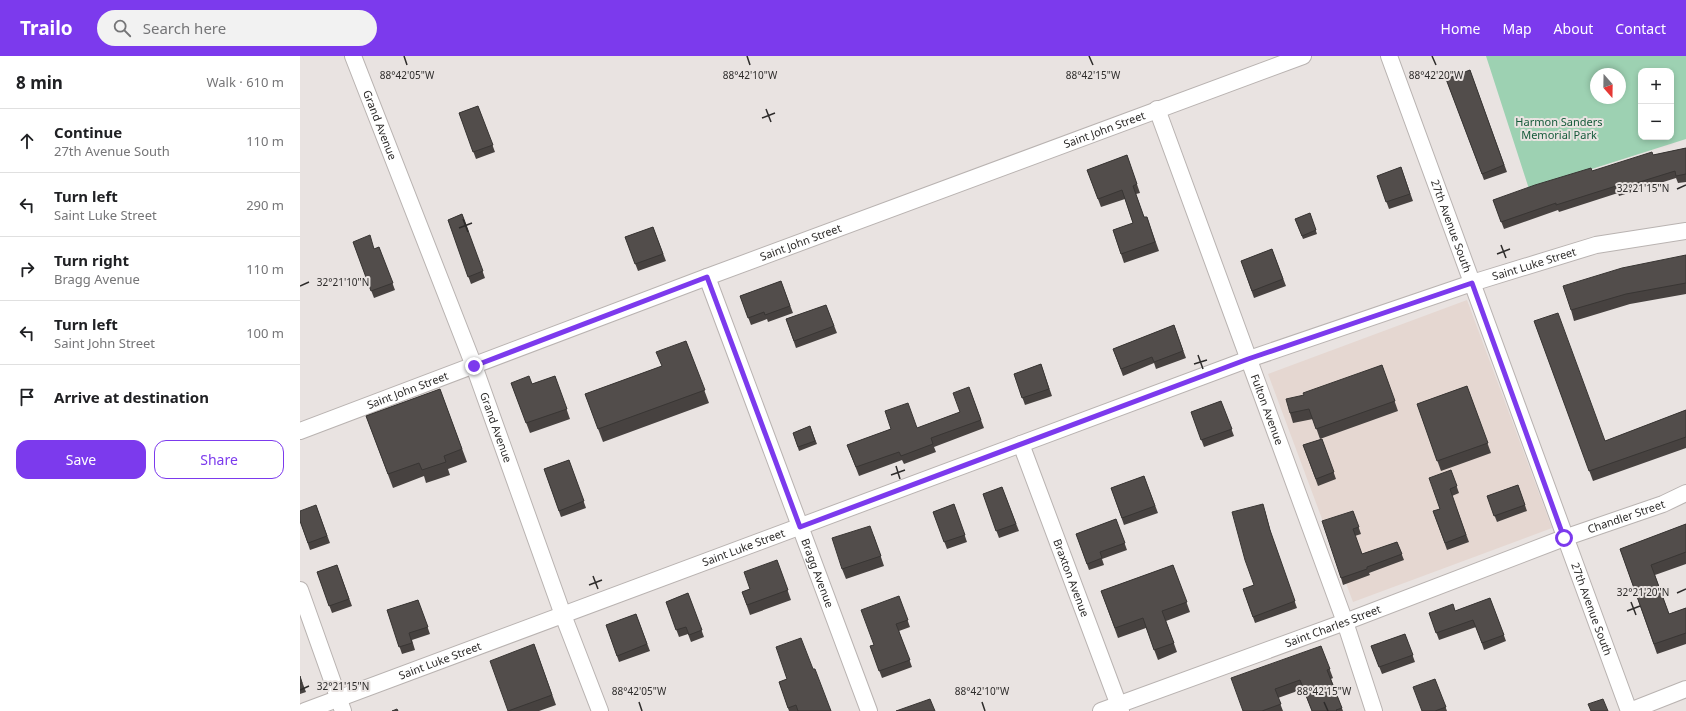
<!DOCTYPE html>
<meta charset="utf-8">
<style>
body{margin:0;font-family:"Noto Sans",sans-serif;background:#f2f2f2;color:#202124}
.controls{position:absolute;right:12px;top:12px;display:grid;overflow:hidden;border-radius:8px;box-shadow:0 2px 6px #0003}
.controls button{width:36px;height:36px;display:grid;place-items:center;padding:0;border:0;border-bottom:1px solid #e0e0e0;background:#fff;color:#202124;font:20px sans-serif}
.compass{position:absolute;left:1290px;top:12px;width:36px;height:36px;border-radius:50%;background:#fff;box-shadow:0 2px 6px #0003;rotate:160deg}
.stop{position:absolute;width:12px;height:12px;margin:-9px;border:3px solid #7c3aed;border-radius:50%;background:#fff}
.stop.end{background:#7c3aed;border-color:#fff;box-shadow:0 1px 4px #0008}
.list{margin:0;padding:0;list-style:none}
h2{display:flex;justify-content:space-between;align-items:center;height:52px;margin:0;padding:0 16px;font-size:17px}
h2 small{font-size:13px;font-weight:400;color:#757577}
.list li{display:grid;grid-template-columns:26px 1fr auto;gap:12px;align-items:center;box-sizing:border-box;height:64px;padding:0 16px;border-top:1px solid #e0e0e0}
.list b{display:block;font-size:15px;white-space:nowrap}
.list p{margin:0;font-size:13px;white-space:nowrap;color:#757577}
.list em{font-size:13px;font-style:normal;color:#757577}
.actions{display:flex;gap:8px;padding:12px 16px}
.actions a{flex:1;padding:9px 0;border:1px solid #7c3aed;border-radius:12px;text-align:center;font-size:14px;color:#7c3aed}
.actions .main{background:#7c3aed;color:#fff}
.icon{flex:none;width:22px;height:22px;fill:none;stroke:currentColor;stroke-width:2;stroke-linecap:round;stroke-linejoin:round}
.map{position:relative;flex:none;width:1386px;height:655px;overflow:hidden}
header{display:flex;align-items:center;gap:24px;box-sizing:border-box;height:56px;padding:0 20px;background:#7c3aed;color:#fff}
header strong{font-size:19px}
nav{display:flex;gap:22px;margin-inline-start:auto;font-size:14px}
.search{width:280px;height:36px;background:#f2f2f2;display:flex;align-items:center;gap:10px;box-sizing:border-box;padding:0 14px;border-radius:22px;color:#757577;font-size:15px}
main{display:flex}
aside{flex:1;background:#fff}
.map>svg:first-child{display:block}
</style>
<header>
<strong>Trailo</strong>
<div class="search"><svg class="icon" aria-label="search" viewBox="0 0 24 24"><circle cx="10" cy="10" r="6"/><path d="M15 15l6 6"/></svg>Search here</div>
<nav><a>Home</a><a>Map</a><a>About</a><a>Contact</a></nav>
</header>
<main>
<aside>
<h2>8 min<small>Walk · 610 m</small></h2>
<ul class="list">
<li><svg class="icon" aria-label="ahead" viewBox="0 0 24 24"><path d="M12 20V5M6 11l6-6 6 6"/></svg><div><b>Continue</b><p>27th Avenue South</p></div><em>110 m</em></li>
<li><svg class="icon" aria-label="left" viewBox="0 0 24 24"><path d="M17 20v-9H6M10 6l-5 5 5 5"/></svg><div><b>Turn left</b><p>Saint Luke Street</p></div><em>290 m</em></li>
<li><svg class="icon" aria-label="right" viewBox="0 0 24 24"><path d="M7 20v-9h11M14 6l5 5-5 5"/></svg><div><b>Turn right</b><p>Bragg Avenue</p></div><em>110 m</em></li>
<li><svg class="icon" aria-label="left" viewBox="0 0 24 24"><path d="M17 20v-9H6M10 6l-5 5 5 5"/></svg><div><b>Turn left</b><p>Saint John Street</p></div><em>100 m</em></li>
<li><svg class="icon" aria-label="arrive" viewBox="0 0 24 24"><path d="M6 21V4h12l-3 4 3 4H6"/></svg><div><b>Arrive at destination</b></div></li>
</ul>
<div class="actions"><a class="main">Save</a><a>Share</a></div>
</aside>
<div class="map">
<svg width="1386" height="655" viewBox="0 0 1386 655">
<rect width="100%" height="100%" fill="#e9e3e1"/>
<!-- built -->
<path fill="#e5d7d1" d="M1167,244L1252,472L1053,546L968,318Z"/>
<!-- green -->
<path fill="#9dd1b2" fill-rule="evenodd" d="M1186,0H1386V83L1229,133ZM1341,15H1371V81H1341ZM1296,18H1320V42H1296Z"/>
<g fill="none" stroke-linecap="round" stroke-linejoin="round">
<defs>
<g id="minor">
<path id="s1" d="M53,0L174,310L263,559L300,655"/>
<path id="s2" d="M1089,0L1329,655"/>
<path id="s3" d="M857,53L1045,566L1074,655"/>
<path id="s4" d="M407,221L569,655"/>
<path id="s5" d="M0,375L407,221L1003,0"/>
<path id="s6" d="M721,388L821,655"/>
<path d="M0,534L43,655"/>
<path id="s7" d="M5,655L949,303L1172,227L1296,189L1386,175"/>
<path id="s8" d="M801,655L1045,566L1264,482L1363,448L1386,437"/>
<path d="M1330,655L1386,633"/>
</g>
</defs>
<!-- minor casing -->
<use href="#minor" stroke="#b9b3b1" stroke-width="18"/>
<!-- minor -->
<use href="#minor" stroke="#fff" stroke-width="16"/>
</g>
<!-- wall -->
<path fill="#474240" d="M1170,14L1207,116L1184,124L1146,23Z
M178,50L195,96L176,103L159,57Z
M1386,92V126L1378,127L1376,122L1319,140L1318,137L1259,156L1258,154L1204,173L1193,144L1292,115L1353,99Z
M827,99L840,137L836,138L844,161H847L859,195L824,207L813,174L833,167L825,143L801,151L787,114Z
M1101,111L1113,145L1089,153L1077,120Z
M1010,157L1017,178L1003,183L995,163Z
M162,158L185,222L171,228L148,164Z
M353,171L366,205L338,215L325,181Z
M53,186L74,193L79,191L95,234L74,242Z
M972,193L986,230L954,242L941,205Z
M1386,199V238L1330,248L1274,265L1271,254Z
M481,225L493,257L468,266L467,263L451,269L440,240Z
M526,249L537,277L496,292L486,263Z
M1234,265L1305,385L1386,354V392L1293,425Z
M874,269L886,302L856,313L854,307L823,320L813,293Z
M386,285L409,347L303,386L285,338L362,310Z
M741,308L752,340L725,349L714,318Z
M1082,309L1098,355L1020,383L1013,363L993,367L990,357L1004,339Z
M255,320L270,363L230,377L211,327L232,328Z
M1167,330L1191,397L1141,415L1117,348Z
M669,331L684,372L634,391L636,396L604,408L602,404L559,420L547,389L591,373L617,372L660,356Z
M140,333L167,406L148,413L150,419L126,427L124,420L93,432L66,360Z
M921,345L934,380L904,391L891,356Z
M510,370L517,388L499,395L493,377Z
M1022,383L1036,423L1018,430L1003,389Z
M269,404L286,452L261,461L244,413Z
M1151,414L1159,437L1152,440L1169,486L1147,494L1133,455L1140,453Z
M844,420L858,457L824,469L811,432Z
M1218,429L1227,455L1197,466L1187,440Z
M702,431L719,475L699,482L683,438Z
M654,448L667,486L647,493L633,456Z
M16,449L30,487L10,494L0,465Z
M965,455L972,481L997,552L955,567L943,533L954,529Z
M1053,455L1061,478L1055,480L1062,498L1097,486L1104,504L1069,517L1070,519L1043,529L1041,522Z
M816,463L827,494L802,503L804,509L789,514L776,478Z
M1386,468V508L1355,519L1369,558L1386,552V588L1357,598L1320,493Z
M574,480L584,510L546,523L542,513Z
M477,504L491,544L450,559L442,536L450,533Z
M37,509L52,550L32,557L17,516Z
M873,509L890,556L866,565L877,596L858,604L846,572L818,582L801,535Z
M388,537L404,581L391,586L388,578L379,581L366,546Z
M599,540L610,571L599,575L612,611L582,622L570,590L574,589Z
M1190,542L1206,585L1184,594L1176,571L1139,584L1129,557L1155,555Z
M118,544L130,578L112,584L115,594L102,598L87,554Z
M336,558L350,595L319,606L306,569Z
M1105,578L1115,606L1082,618L1071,590Z
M234,588L256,649L239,655H208Z
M1021,590L1033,622L1031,623L1043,655H1012L1003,633L978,642L983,655H943Z
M513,613L531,655H489L479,626Z
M0,620L6,636L0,638Z
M1135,623L1147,655H1122Z"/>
<!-- shaded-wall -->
<path fill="#393634" d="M963,448L965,455L972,481L997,552L970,474Z"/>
<!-- building -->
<path fill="#524d4b" stroke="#393634" d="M1170,14L1204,109L1182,118L1146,23Z
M178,50L193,89L173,96L159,57Z
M1386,92V118L1376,120L1375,115L1317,133L1316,130L1256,149V147L1201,166L1193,144L1235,129L1291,112L1292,115L1352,96L1353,99Z
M827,99L837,128L833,130L844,161H847L855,186L821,198L813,174L833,167L822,134L798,143L787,114Z
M1101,111L1110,138L1086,146L1077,120Z
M1010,157L1016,174L1002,180L995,163Z
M162,158L183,215L168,221L148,164Z
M353,171L363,198L335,208L325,181Z
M70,179L74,193L79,191L93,227L71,235L53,186Z
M972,193L983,223L952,235L941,205Z
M1386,199V227L1326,238L1271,254L1263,230L1322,212Z
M481,225L490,250L465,259L464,256L448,262L440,240Z
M526,249L534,270L494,285L486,263Z
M1258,257L1305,385L1386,354V381L1289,415L1234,265Z
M874,269L883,295L854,306L852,301L821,313L813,293Z
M386,285L405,334L298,373L285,338L362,310L356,296Z
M741,308L749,333L722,342L714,318Z
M1082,309L1095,345L1016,373L1009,353L990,357L986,343L1004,339L1003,337Z
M229,320L232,328L255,320L267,353L226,367L211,327Z
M1167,330L1188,387L1137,405L1117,348Z
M669,331L681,364L631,382L633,388L601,400L599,396L556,411L547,389L591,373L585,355L608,347L617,372L660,356L653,337Z
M140,333L162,393L144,400L146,406L122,414L119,407L88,418L66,360Z
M921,345L932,373L901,384L891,356Z
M510,370L515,385L498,391L493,377Z
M1022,383L1034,416L1016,423L1003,389Z
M269,404L284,445L259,455L244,413Z
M1151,414L1157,430L1150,433L1166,479L1145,487L1133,455L1140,453L1129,422Z
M844,420L855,450L822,462L811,432Z
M1218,429L1225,449L1194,460L1187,440Z
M702,431L716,468L696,475L683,438Z
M654,448L665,479L644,486L633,456Z
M963,448L970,474L995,545L953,561L943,533L954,529L945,504L932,456Z
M16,449L27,480L8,487L0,465V455Z
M1053,455L1059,471L1053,473L1062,498L1097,486L1102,498L1067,511V513L1041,522L1022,465Z
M816,463L825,487L800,496L802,502L787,508L776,478Z
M1386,468V496L1351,509L1369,558L1386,552V577L1354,588L1320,493Z
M570,470L581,500L542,513L532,482Z
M477,504L488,534L447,549L442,536L450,533L444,516Z
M37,509L49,543L29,550L17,516Z
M873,509L887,546L862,555L874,587L854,594L843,562L815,572L801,535Z
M388,537L402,574L389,579L386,571L376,574L366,546Z
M599,540L608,564L596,568L610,604L579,615L570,590L574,589L561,554Z
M1190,542L1204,579L1182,587L1173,564L1136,577L1129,557L1153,548L1155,555Z
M118,544L128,571L109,577L112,587L99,591L87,554Z
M336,558L347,588L317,600L306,569Z
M1105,578L1113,599L1079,611L1071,590Z
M501,582L513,613H515L531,655H498L496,649L488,652L479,626L487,623L476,591Z
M234,588L252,639L208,655L190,605Z
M1021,590L1030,613L1027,614L1042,652L1036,654L1037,655H1012L1000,624L975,633L981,648L962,655H943L931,622Z
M0,620L2,627L0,628Z
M1135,623L1146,651L1135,655H1122L1113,631Z
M630,643L635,655H596Z
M1303,643L1308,655H1291L1288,648Z
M97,653L98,655H92Z"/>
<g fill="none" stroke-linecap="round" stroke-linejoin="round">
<!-- route -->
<path stroke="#7c3aed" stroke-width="5" d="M174,310L407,221L500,471L948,303L1172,227L1264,482"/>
</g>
<!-- ticks -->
<path fill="none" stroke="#2d2b2a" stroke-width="1.5" d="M104,0L107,9M447,0L450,9M789,0L793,9M1132,0L1136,9M466,53L471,66M462,62L475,57M1377,133L1386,129M163,163L168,176M159,172L172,167M1201,189L1206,202M1197,198L1210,193M0,230L9,226M898,299L903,313M894,308L907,304M596,410L600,423M591,419L605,414M293,520L298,533M289,529L302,524M1377,537L1386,533M1331,546L1336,559M1327,555L1340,550M0,634L9,630M339,646L342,655M682,646L685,655M1024,646L1028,655"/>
<g text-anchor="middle" stroke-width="4" stroke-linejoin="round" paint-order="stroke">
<!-- park labels -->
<g font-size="11" fill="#155a3a" stroke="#e9e3e1">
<text x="1259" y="70">Harmon Sanders<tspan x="1259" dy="13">Memorial Park</tspan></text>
</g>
<!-- street labels -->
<g font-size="11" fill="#2d2b2a" stroke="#e9e3e1">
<text dy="4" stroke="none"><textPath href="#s1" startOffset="74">Grand Avenue</textPath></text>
<text dy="4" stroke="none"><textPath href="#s5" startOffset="859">Saint John Street</textPath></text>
<text dy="4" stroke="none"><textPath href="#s2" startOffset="181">27th Avenue South</textPath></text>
<text dy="4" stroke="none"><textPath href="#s5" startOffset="535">Saint John Street</textPath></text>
<text dy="4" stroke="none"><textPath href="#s7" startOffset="1308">Saint Luke Street</textPath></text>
<text dy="4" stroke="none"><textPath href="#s5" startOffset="115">Saint John Street</textPath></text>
<text dy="4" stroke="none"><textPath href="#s3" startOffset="320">Fulton Avenue</textPath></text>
<text dy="4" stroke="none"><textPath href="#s1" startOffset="398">Grand Avenue</textPath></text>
<text dy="4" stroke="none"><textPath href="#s8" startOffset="560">Chandler Street</textPath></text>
<text dy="4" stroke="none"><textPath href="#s7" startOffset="468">Saint Luke Street</textPath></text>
<text dy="4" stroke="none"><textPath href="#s4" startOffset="316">Bragg Avenue</textPath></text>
<text dy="4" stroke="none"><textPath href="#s6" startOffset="143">Braxton Avenue</textPath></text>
<text dy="4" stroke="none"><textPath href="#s2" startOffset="589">27th Avenue South</textPath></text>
<text dy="4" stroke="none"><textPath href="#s8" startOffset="247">Saint Charles Street</textPath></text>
<text dy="4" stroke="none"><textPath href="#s7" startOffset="144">Saint Luke Street</textPath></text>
</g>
</g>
<g font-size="10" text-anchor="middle" fill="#2d2b2a" stroke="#e9e3e1" stroke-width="4" stroke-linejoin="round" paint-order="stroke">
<text x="107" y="23">88°42'05"W</text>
<text x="450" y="23">88°42'10"W</text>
<text x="793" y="23">88°42'15"W</text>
<text x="1136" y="23">88°42'20"W</text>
<text x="1343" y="136">32°21'15"N</text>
<text x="43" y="230">32°21'10"N</text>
<text x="1343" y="540">32°21'20"N</text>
<text x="43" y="634">32°21'15"N</text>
<text x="339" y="639">88°42'05"W</text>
<text x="682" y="639">88°42'10"W</text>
<text x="1024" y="639">88°42'15"W</text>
</g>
</svg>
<div class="controls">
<button>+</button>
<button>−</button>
</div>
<svg class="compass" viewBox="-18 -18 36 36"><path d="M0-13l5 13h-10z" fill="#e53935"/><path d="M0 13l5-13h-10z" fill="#757577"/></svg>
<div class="stop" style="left:1264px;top:482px"></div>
<div class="stop end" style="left:174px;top:310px"></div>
</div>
</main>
